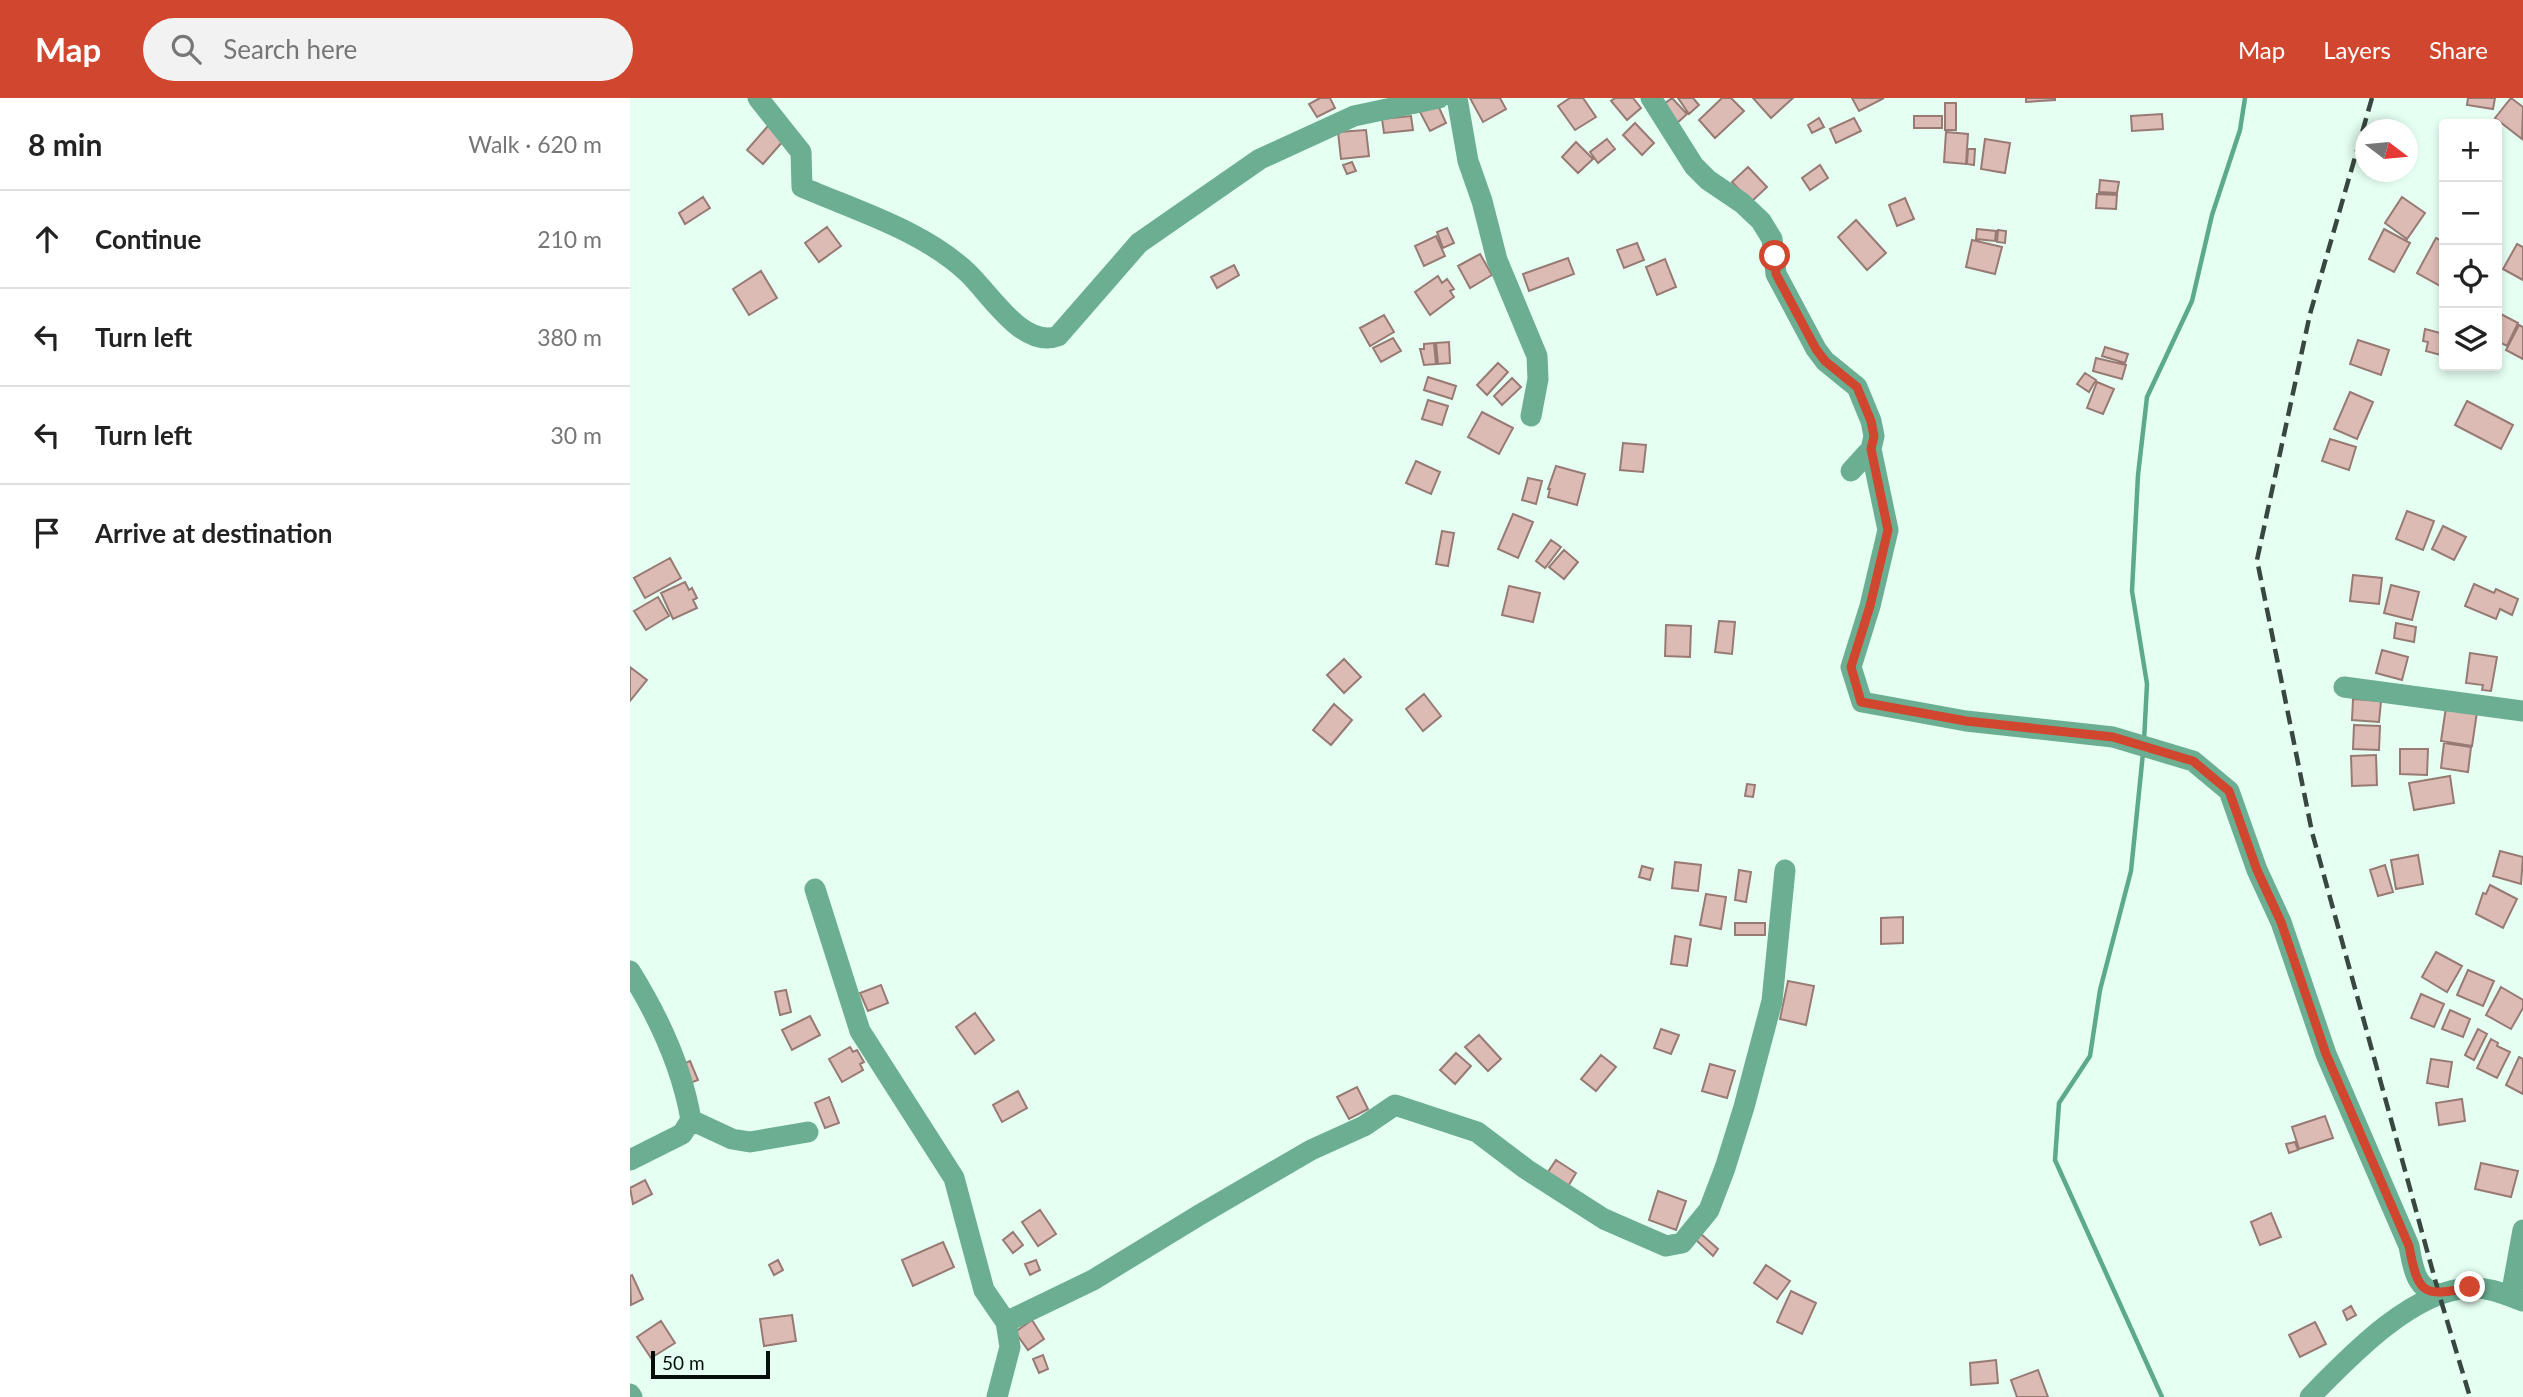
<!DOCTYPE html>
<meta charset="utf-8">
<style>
body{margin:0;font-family:Lato,sans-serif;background:#f2f2f2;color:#222}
.controls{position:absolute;right:21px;top:21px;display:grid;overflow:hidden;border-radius:7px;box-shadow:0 4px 10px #0003}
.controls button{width:63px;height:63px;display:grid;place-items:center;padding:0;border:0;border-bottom:2px solid #e0e0e0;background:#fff;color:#222;font:35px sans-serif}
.compass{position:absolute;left:1725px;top:21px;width:63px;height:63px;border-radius:50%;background:#fff;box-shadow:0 4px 10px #0003;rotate:106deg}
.scale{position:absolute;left:21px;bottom:18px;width:119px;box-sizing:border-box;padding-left:7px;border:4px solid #050f0b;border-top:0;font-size:19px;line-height:24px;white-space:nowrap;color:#050f0b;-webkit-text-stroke:5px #e5fff3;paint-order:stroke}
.stop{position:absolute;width:21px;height:21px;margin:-16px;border:5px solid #d1462f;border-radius:50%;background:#fff}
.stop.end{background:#d1462f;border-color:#fff;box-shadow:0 2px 7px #0008}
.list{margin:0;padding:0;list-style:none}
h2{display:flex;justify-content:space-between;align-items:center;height:91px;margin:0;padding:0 28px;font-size:30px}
h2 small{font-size:23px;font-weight:400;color:#767676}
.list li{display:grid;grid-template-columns:46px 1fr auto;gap:21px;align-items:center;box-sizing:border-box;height:98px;padding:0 28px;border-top:2px solid #e0e0e0}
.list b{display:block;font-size:26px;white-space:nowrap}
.list em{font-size:23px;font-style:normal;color:#767676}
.icon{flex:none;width:38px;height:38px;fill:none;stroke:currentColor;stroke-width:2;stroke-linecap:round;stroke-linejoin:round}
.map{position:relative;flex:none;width:1893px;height:1299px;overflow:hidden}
header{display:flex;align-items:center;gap:42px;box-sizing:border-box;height:98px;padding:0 35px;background:#d1462f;color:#fff}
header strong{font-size:33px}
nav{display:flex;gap:38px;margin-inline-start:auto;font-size:24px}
.search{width:490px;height:63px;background:#f2f2f2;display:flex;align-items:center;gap:18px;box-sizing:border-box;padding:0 24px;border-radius:38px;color:#767676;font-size:26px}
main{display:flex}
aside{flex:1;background:#fff}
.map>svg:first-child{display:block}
</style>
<header>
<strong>Map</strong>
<div class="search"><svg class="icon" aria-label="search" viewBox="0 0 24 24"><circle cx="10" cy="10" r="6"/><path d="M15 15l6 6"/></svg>Search here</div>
<nav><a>Map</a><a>Layers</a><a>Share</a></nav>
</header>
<main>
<aside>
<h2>8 min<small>Walk · 620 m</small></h2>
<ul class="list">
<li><svg class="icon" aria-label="ahead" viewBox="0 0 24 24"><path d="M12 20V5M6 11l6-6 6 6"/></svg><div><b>Continue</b></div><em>210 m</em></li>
<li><svg class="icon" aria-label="left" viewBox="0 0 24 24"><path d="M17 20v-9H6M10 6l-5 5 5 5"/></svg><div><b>Turn left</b></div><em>380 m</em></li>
<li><svg class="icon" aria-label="left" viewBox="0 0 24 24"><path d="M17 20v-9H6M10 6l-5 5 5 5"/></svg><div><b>Turn left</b></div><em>30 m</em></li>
<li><svg class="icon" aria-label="arrive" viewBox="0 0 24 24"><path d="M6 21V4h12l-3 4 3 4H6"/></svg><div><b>Arrive at destination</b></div></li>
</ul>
</aside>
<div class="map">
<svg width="1893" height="1299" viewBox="0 0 1893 1299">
<rect width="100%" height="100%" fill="#e5fff3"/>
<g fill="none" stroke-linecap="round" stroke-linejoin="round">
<!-- stream -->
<path stroke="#5caa8b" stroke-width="4.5" d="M1514,643L1517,586L1502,493L1508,377L1517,299L1562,203L1582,117L1610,32L1615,0
M1513,655L1501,773L1470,892L1460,958L1429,1005L1425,1062L1532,1299"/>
</g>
<!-- building -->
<path fill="#dcbbb4" stroke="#987a74" stroke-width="2" d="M690,0H700L705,10L687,19L679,6Z
M840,0H870L876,11L853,24Z
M940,0H953L966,19L945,32L928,8Z
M985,0H1003L1011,10L997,22L981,3Z
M1042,0L1057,16L1045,27L1030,9Z
M1048,0H1063L1069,7L1059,16Z
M1092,0H1101L1114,13L1085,40L1069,22Z
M1123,0H1163L1141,20Z
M1222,0H1254L1229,13Z
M1396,0H1425V2L1396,4Z
M1838,0H1865L1863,11L1837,7Z
M1881,0L1893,9L1892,41L1865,20Z
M807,5L816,25L800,33L790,14Z
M1315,5H1326V32H1315Z
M1532,16L1533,31L1502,33L1501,18Z
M781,18L783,32L754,35L752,21Z
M1284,18H1312V30H1284Z
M1189,20L1194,29L1182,35L1178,27Z
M1224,20L1231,33L1206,45L1200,31Z
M1005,25L1024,45L1012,57L993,37Z
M138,28L154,42L133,66L117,52Z
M736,32L739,58L711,61L708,34Z
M1316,34L1338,36L1336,66L1314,64Z
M977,41L985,51L968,65L960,54Z
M1355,41L1380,45L1375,75L1351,71Z
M946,44L963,61L948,75L932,59Z
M1338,51H1345L1344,67L1337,66Z
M722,64L726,73L717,76L713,67Z
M1190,67L1198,80L1180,92L1172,80Z
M1118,69L1137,89L1121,104L1102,84Z
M1470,82L1489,84L1487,95L1469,94Z
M1467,96L1487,97L1486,111L1466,110Z
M73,99L80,110L55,126L49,115Z
M1772,99L1795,115L1777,141L1755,125Z
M1275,100L1284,121L1267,128L1259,107Z
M1226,122L1256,155L1237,172L1208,139Z
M197,129L211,148L189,164L175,145Z
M817,130L824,145L813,150L807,134Z
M1347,131L1366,133L1365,143L1346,141Z
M1754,131L1780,145L1764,174L1739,161Z
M1368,132L1376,133L1375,145L1367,144Z
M806,138L815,158L794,168L785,148Z
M1806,140L1814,144V190L1787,175Z
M1342,142L1372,149L1365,176L1336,169Z
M1007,145L1014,162L994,170L987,152Z
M1887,146L1893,149V182L1873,171Z
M850,156L862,177L840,190L828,168Z
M938,160L944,176L899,193L893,176Z
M1035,161L1046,189L1027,197L1016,169Z
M604,167L609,177L587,190L581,179Z
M131,173L147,200L119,217L103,191Z
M808,178L812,185L817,181L824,191L820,193L824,199L800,217L785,194Z
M1867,214L1888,225L1877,248L1867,243Z
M754,217L764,234L740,248L730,230Z
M1889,227L1893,229V261L1876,252Z
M1795,231L1814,236V258L1796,253L1798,244L1793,243Z
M763,240L771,253L751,264L743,250Z
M1728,242L1759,252L1751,277L1720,266Z
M819,244L820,265L808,266L806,245Z
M804,245L806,266L794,267L790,251H794V246Z
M1475,249L1498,256L1495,265L1472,258Z
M1466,260L1496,267L1492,281L1463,273Z
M868,265L878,274L857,297L847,287Z
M1455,275L1466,282L1459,294L1447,286Z
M798,279L826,288L822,301L794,292Z
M882,280L891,289L872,307L864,298Z
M1467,284L1484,291L1473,316L1457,310Z
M1720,294L1743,304L1727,341L1704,331Z
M798,302L818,308L812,327L792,321Z
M1837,303L1883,327L1871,351L1825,327Z
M852,314L883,330L869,356L838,339Z
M1700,341L1726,349L1719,372L1692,363Z
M993,345L1016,347L1013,374L990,372Z
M786,363L810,374L801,396L776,385Z
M926,368L955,376L947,407L918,399L920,391H918Z
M898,380L912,383L906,406L892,402Z
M1777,413L1804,423L1793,452L1766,441Z
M883,416L903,424L888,460L868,451Z
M1813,428L1836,439L1824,462L1802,451Z
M812,433L824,435L818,468L806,466Z
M921,442L931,449L915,470L906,463Z
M934,452L948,464L934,481L919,469Z
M40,460L51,480L15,500L4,480Z
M1723,477L1752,480L1749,506L1720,503Z
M55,484L59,492L62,490L67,500L63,502L67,510L43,521L31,495Z
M1844,486L1864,495L1866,491L1888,501L1882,517L1870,511L1866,521L1835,508Z
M1761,487L1789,494L1782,522L1754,515Z
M879,488L910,495L903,524L872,517Z
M28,499L39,518L16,532L4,513Z
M1089,523L1105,524L1102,556L1085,554Z
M1766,525L1786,529L1784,544L1764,540Z
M1036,527L1061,528L1060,559L1035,558Z
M1752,552L1778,559L1772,582L1746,575Z
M1840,555L1867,559L1861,593L1852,592L1853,587L1836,585Z
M714,561L731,579L714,595L697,577Z
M0,569L17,582L0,603Z
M794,596L811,618L793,633L776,611Z
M1723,601L1751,603L1749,624L1722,622Z
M704,606L722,622L701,647L683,632Z
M1816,609L1847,614L1842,648L1811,643Z
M1724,627L1750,628L1749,652L1723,651Z
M1814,645L1841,649L1838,674L1811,670Z
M1770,651H1798L1797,677L1770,676Z
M1746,657L1747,687L1722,688L1721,658Z
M1820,678L1824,705L1784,712L1779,685Z
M1117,686L1125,687L1123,699L1115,698Z
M1870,753L1893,759L1891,786L1863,778Z
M1788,757L1793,786L1766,791L1761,762Z
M1045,764L1071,767L1068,793L1042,790Z
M1755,767L1763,794L1748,798L1740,772Z
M1012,768L1023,771L1020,782L1009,779Z
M1109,772L1121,774L1116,804L1105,802Z
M1860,787L1887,801L1873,830L1846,816L1853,795L1856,796Z
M1076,796L1096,799L1091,831L1070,827Z
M1273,819V845L1251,846V820Z
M1105,825H1135V837H1105Z
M1045,838L1061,841L1057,868L1041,866Z
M1806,854L1832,868L1817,894L1792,879Z
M1838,872L1864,883L1853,908L1827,897Z
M1158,883L1184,888L1176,927L1150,921Z
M251,887L258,905L238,913L230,895Z
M1871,889L1893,902V910L1881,931L1856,917Z
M156,892L161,914L150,917L145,894Z
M1791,896L1814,906L1804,929L1781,920Z
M1820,912L1840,921L1833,939L1812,931Z
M345,915L364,942L345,956L326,929Z
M180,918L190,937L162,952L152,932Z
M1031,931L1049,937L1041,956L1024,950Z
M1848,931L1857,936L1844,962L1835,957Z
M849,937L871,961L858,973L835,949Z
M1861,941L1868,945L1867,948L1880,954L1867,980L1847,970Z
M220,949L223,954L227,952L234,964L230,966L233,972L212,984L199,961Z
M826,955L841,968L825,986L810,972Z
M971,957L986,969L966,993L951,981Z
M1889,959L1893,961V996L1876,987Z
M1801,961L1822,964L1818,989L1797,985Z
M60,963L68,982L55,987L48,968Z
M1080,966L1105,973L1097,1000L1072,993Z
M727,989L738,1011L719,1021L707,999Z
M388,993L397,1010L372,1024L363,1007Z
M199,999L209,1025L195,1030L185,1005Z
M1832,1001L1835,1023L1809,1027L1806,1005Z
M1695,1018L1703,1040L1669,1051L1662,1029Z
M1665,1044L1668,1052L1659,1055L1656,1046Z
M926,1062L946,1075L937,1090L916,1077Z
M1851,1065L1888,1073L1881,1099L1845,1091Z
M15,1082L22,1096L3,1106L0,1090Z
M1028,1093L1056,1103L1046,1132L1019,1122Z
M410,1112L426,1136L408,1148L392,1124Z
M1641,1115L1651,1139L1630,1147L1621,1124Z
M383,1134L393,1147L383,1155L373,1142Z
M1071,1136L1088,1151L1083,1158L1066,1142Z
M313,1144L324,1169L283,1188L272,1162Z
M148,1162L153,1172L144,1177L139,1167Z
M406,1162L410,1172L400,1177L395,1166Z
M1136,1167L1160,1183L1147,1201L1124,1185Z
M2,1177L13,1201L1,1207L0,1178Z
M1161,1193L1186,1205L1172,1236L1147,1224Z
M1721,1208L1726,1217L1717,1222L1713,1213Z
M162,1217L166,1243L134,1248L130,1221Z
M402,1222L414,1241L398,1252L385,1234Z
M31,1223L45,1245L21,1260L7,1239Z
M1685,1224L1696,1246L1670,1259L1659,1237Z
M413,1257L418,1271L409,1275L403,1261Z
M1366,1262L1368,1285L1341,1287L1340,1265Z
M1408,1272L1418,1299H1387L1381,1282Z"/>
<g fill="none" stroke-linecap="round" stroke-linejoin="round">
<!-- minor -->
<path stroke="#6bae92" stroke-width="21" d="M128,0L171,54L172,89C227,113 294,133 338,175C361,197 393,251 428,238L509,145L630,61L724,18L809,0
M827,0L838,63L852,103L867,162L907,258L908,281L901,318
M1021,0L1064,68L1078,82L1112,105L1131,123L1142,141L1146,176L1186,251L1195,263L1227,289L1241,323L1244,338L1241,351L1221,373
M1241,351L1258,432L1240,508L1221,569L1232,604L1336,623L1483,639L1563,663L1599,693L1627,772L1651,824L1696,956L1779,1148C1783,1169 1785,1191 1809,1196
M1714,589L1893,613
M185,791L230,933L324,1080L354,1192L376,1224L380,1249L367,1299
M0,873C28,918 52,969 61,1022L52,1036L0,1062
M61,1022L102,1041L120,1044L178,1034
M1881,1198L1893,1132
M376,1224L463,1182L571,1116L681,1052L734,1028L765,1007L847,1034L896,1071L974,1121L1036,1148L1052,1145L1079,1112L1095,1070L1114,1009L1142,903L1155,772
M0,1296L2,1299
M1680,1299C1718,1260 1783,1191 1841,1190C1860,1189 1876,1197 1893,1203"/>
<!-- rail -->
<path stroke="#394741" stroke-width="4.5" stroke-dasharray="14 7" stroke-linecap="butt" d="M1742,0L1680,216L1627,462L1682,734L1809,1196L1840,1299"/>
</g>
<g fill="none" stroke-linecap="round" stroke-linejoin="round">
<!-- route -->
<path stroke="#d1462f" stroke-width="9" d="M1145,158L1146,176L1186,251L1195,263L1227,289L1241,323L1244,338L1241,351L1258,432L1240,508L1221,569L1231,604L1336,623L1483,639L1563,663L1599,693L1627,772L1651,824L1696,956L1779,1148C1788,1196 1793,1200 1840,1189"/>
</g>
</svg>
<div class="controls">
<button>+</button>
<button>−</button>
<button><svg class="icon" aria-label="locate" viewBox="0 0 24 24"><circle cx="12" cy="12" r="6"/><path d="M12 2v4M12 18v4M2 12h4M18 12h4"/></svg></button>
<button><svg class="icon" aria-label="layers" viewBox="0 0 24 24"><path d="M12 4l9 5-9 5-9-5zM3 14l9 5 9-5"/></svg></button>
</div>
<svg class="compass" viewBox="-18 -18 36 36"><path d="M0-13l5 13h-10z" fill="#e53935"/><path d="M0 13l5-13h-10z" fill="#767676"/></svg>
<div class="scale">50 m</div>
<div class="stop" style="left:1145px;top:158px"></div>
<div class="stop end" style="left:1840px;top:1189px"></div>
</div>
</main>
